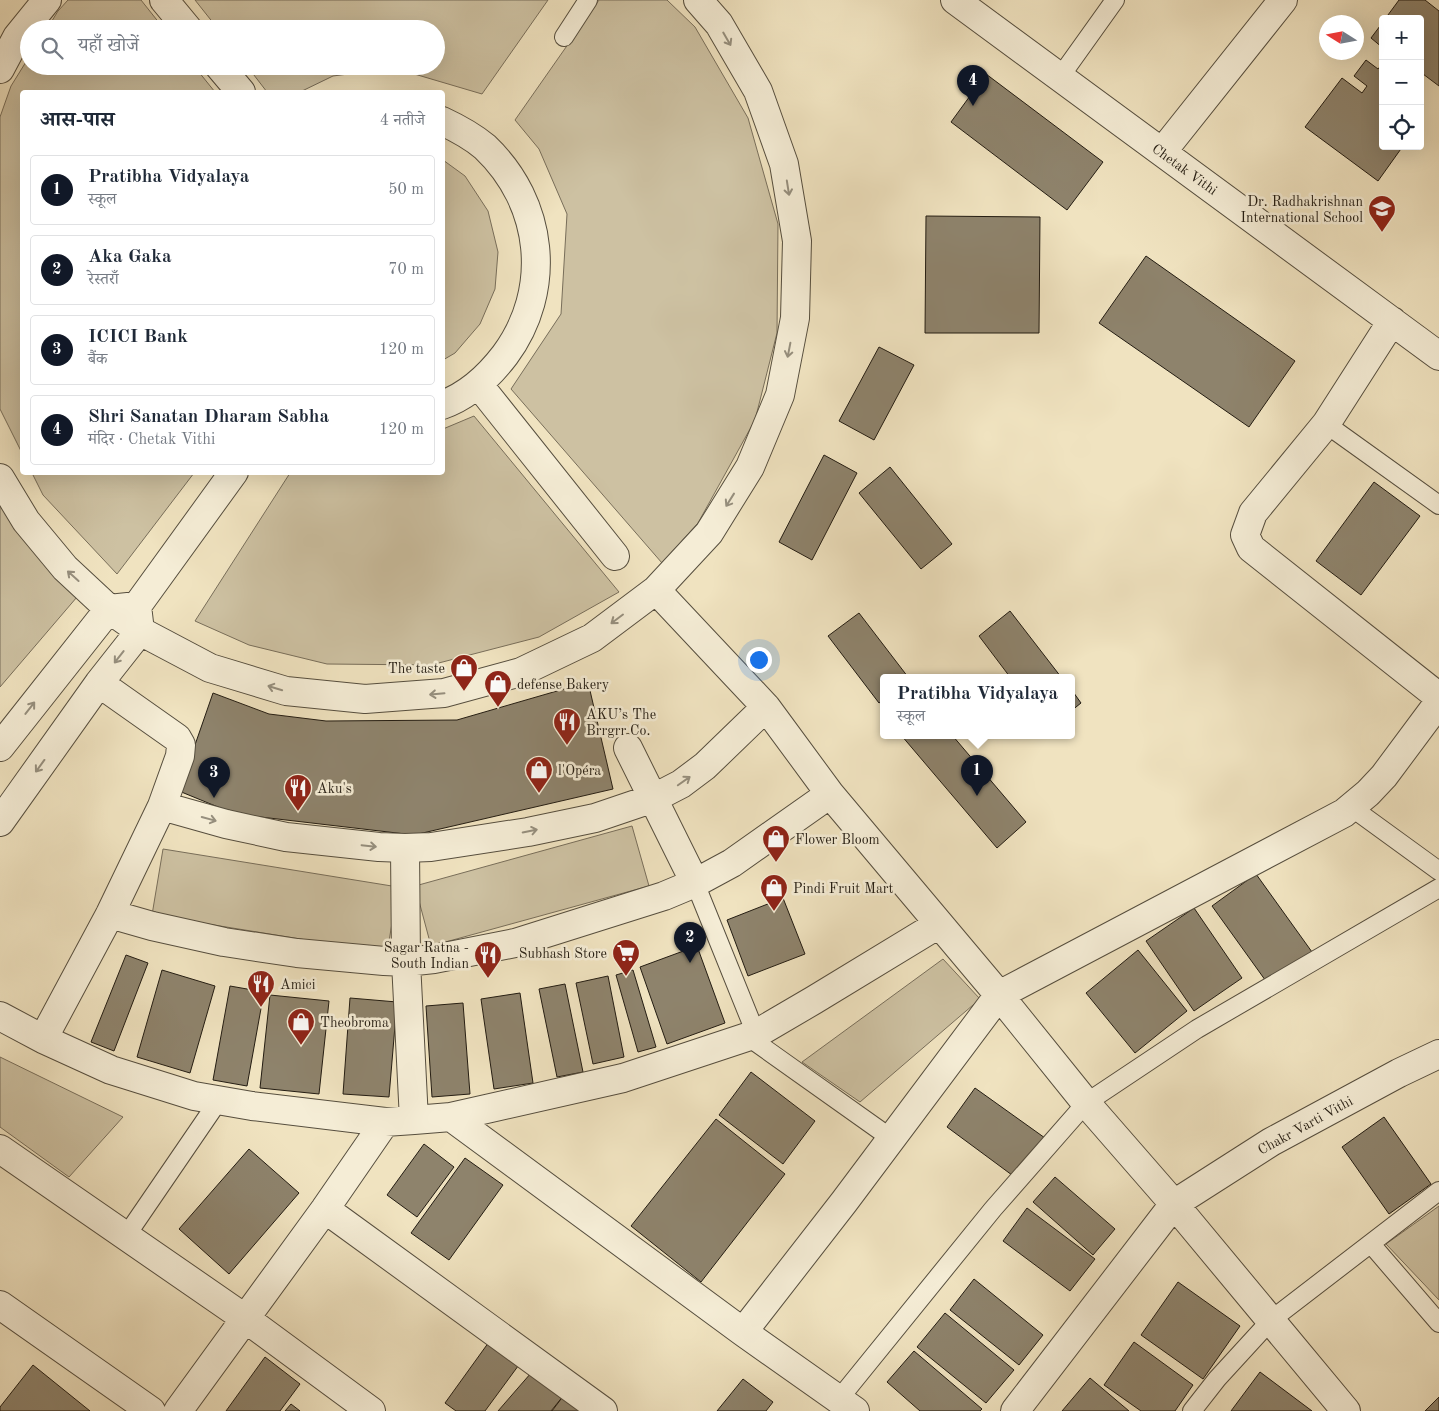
<!DOCTYPE html>
<html lang="hi">
<meta charset="utf-8">
<style>
body{margin:0;font-family:"Old Standard TT","Noto Serif Devanagari",serif;background:#f6f6f7;color:#1f2937}
.controls{position:absolute;right:15px;top:15px;display:grid;overflow:hidden;border-radius:5px;box-shadow:0 5px 20px #0002}
.controls button{width:45px;height:45px;display:grid;place-items:center;padding:0;border:0;border-bottom:1px solid #e0e1e3;background:#fff;color:#1f2937;font:25px sans-serif}
.compass{position:absolute;left:1319px;top:15px;width:45px;height:45px;border-radius:50%;background:#fff;box-shadow:0 5px 20px #0002;rotate:281deg}
.you{position:absolute;left:758px;top:659px;width:18px;height:18px;margin:-12px;border:4px solid #fff;border-radius:50%;background:#1a73e8;box-shadow:0 0 0 8px #1a73e833}
.badge{display:grid;place-items:center;width:32px;height:32px;border-radius:50%;background:#111827;color:#fff;font-size:16px;font-weight:700}
.pin{position:absolute;translate:-50% -41px;filter:drop-shadow(0 1px 2px #0008)}
.pin::after{content:'';position:absolute;top:26px;width:18px;height:15px;background:inherit;clip-path:polygon(0 0,100% 0,50% 100%)}
.popup{position:absolute;left:880px;top:674px;width:195px;height:65px;box-sizing:border-box;display:grid;place-content:center;border-radius:5px;background:#fff;filter:drop-shadow(0 1px 4px #0005);font-size:16px;white-space:nowrap;color:#747a83}
.popup b{font-size:19px;color:#1f2937}
.popup::after{content:'';position:absolute;left:50%;top:100%;margin-left:-10px;border:10px solid transparent;border-top-color:#fff}
.list{margin:0;padding:0;list-style:none}
h2{display:flex;justify-content:space-between;align-items:center;height:65px;margin:0;padding:0 20px;font-size:21px}
h2 small{font-size:16px;font-weight:400;color:#747a83}
.list li{display:grid;grid-template-columns:32px 1fr auto;gap:15px;align-items:center;box-sizing:border-box;height:70px;margin:0 10px 10px;padding:0 10px;border:1px solid #e0e1e3;border-radius:5px}
.list b{display:block;font-size:19px;white-space:nowrap}
.list p{margin:0;font-size:16px;white-space:nowrap;color:#747a83}
.list em{font-size:16px;font-style:normal;color:#747a83}
.icon{flex:none;width:28px;height:28px;fill:none;stroke:currentColor;stroke-width:2;stroke-linecap:round;stroke-linejoin:round}
.map{position:relative;flex:none;width:1439px;height:1411px;overflow:hidden}
.search{position:absolute;background:#fff;box-shadow:0 5px 20px #0002;left:20px;top:20px;width:425px;height:55px;display:flex;align-items:center;gap:12px;box-sizing:border-box;padding:0 18px;border-radius:28px;color:#747a83;font-size:19px}
.panel{position:absolute;background:#fff;box-shadow:0 5px 20px #0002;left:20px;top:90px;width:425px;height:385px;border-radius:5px}
.map>svg:first-child{display:block}
</style>
<div class="map">
<svg width="1439" height="1411" viewBox="0 0 1439 1411">
<rect width="100%" height="100%" fill="#f0e3c0"/>
<filter id="stains"><feTurbulence type="fractalNoise" baseFrequency=".004" numOctaves="4"/><feColorMatrix values="0 0 0 0 .2 0 0 0 0 .09 0 0 0 0 .02 0 0 0 .5 -.17"/></filter>
<radialGradient id="worn" r=".72"><stop offset=".6" stop-color="#630" stop-opacity="0"/><stop offset="1" stop-color="#630" stop-opacity=".3"/></radialGradient>
<!-- green -->
<path fill="#cdc1a2" stroke="#786e5a" d="M68,0H141L164,29H47L58,11Z
M195,0H548L482,94L394,68L333,76L300,92H267L247,66H436V29H218Z
M599,0H667L695,27L748,118L778,224L777,333L755,420L698,523L662,563L511,389L561,314L567,214L539,149L515,120Z
M29,57V66H194L215,92H22V453L0,409V117L11,86Z
M443,160L465,176L488,211L498,252L495,289L480,324L455,353L443,360Z
M474,416L619,592L539,637L431,665L327,664L249,645L195,621L290,473L442,472L443,429Z
M32,473H194L117,574L43,495Z
M0,498L77,597L0,687Z
M632,826L649,886L431,946L415,886Z
M163,849L398,887L387,953L152,915Z
M943,959L980,999L860,1102L802,1062Z
M0,1057L123,1117L69,1177L0,1127Z
M1439,1206V1300L1386,1244Z"/>
<!-- building -->
<path fill="#8e836c" stroke="#231c12" d="M1399,0H1425L1439,11V86L1423,74L1420,78V19H1385Z
M1383,22V48L1371,38Z
M1366,60L1378,69L1383,63V146H1403L1378,181L1305,127L1342,78L1362,93L1367,86L1354,76Z
M986,74L1103,162L1067,210L951,122Z
M926,216L1040,217L1039,333H925Z
M1146,256L1295,361L1249,427L1099,323Z
M879,347L914,365L874,440L839,421Z
M824,455L857,473L812,560L779,542Z
M890,467L952,544L921,569L859,493Z
M1374,482L1420,516L1361,595L1316,561Z
M1010,611L1061,677H1010L979,636Z
M859,613L908,677H883V700L879,703L828,636Z
M588,682L613,789L414,835L235,814L179,791L213,693L269,714L326,721L457,720Z
M1071,689L1081,703L1071,711Z
M901,735H952L1026,822L997,848Z
M1256,874L1312,952L1268,984L1212,906Z
M783,898L805,954L748,976L727,920Z
M1194,908L1242,978L1194,1011L1146,941Z
M697,946L725,1023L667,1044L640,967Z
M1138,950L1187,1011L1135,1053L1086,993Z
M126,955L148,963L114,1051L91,1042Z
M162,970L215,986L190,1073L137,1057Z
M633,970L656,1047L638,1052L616,975Z
M608,976L624,1057L593,1064L576,983Z
M565,984L583,1072L557,1077L539,989Z
M230,986L264,992L247,1086L213,1080Z
M520,993L533,1083L494,1089L481,999Z
M270,995L329,1001L319,1094L260,1088Z
M350,998L397,1002L389,1097L343,1094Z
M463,1003L470,1094L432,1097L426,1006Z
M751,1072L815,1121L783,1164L719,1115Z
M975,1088L1045,1138L1016,1178L947,1127Z
M1384,1117L1431,1184L1389,1214L1342,1147Z
M716,1119L785,1174L701,1282L631,1226Z
M424,1144L454,1167L417,1217L387,1195Z
M249,1149L299,1193L229,1274L179,1229Z
M465,1158L503,1185L449,1260L411,1233Z
M1055,1177L1115,1229L1093,1255L1033,1202Z
M1027,1208L1095,1259L1070,1291L1003,1241Z
M974,1279L1043,1335L1019,1365L950,1310Z
M1178,1282L1240,1326L1203,1379L1141,1335Z
M945,1313L1014,1370L986,1403L917,1347Z
M494,1335L524,1358L485,1411H456L445,1403Z
M1134,1342L1193,1385L1175,1411H1141L1104,1385Z
M914,1351L982,1409L980,1411H920L887,1382Z
M265,1357L300,1384L280,1411H226Z
M33,1365L90,1411H0V1407Z
M1260,1372L1312,1411H1231Z
M531,1373L564,1395L551,1411H498Z
M1090,1378L1129,1411H1062Z
M743,1379L773,1402L766,1411H717Z
M564,1395L586,1411H552Z
M1439,1397V1411H1425Z
M291,1404L300,1411H285Z"/>
<g fill="none" stroke-linecap="round" stroke-linejoin="round">
<defs>
<path id="service" d="M564,37L588,0
M1060,77L1115,0
M1326,424L1439,505
M1351,807L1439,871
M695,883L756,1034
M747,1036L892,1139
M126,1236L219,1100
M1371,1244L1439,1323
M839,1399L993,1209L1086,1103L1197,1029L1439,888
M1192,1411L1217,1379L1271,1320L1439,1191"/>
<path id="minor" d="M164,0L188,29
M955,0L1439,356
M219,66L241,92
M0,69L17,37L47,0
M442,121C457,128 472,136 485,147C544,203 553,290 505,355C489,376 467,396 442,405
M1162,152L1283,0
M1392,321L1326,424L1253,513L1245,535L1251,548L1439,697
M478,384L615,556
M0,478L26,521L65,568L109,609L140,631L210,668L286,691L365,699L444,693L521,672L592,638L656,590L709,533L750,467L780,395L795,318L797,241L784,164L758,91L719,24L698,0
M656,590L766,707L830,794L999,995L1086,1103L1174,1204L1346,1411
M0,747L109,609L128,607
M628,748L695,883
M162,806L226,824L286,837L379,847L405,848L431,847L528,832L595,818L654,798L681,784L705,766L766,707
M0,822L99,683L140,631L137,606L234,472
M405,848L406,962L414,1120
M110,914L152,926L224,942L297,953L384,961L406,962L434,959L515,943L664,896L695,883L732,863L830,794
M0,1016L43,1039L111,1070L194,1096L252,1106L385,1122L414,1120L451,1117L623,1078L756,1034L814,1000L939,924
M43,1039L110,914L162,806L180,756L181,745L177,738L99,683
M451,1117L743,1332L855,1411
M0,1149L246,1319L371,1411
M325,1209L603,1411
M0,1305L151,1411
M743,1332L844,1202L999,995L1344,813L1368,793L1384,776L1439,702
M178,1411L325,1209L385,1122
M1015,1411L1174,1204L1271,1142L1399,1073L1439,1054"/>
</defs>
<!-- service casing -->
<use href="#service" stroke="#564e3e" stroke-width="20"/>
<!-- minor casing -->
<use href="#minor" stroke="#564e3e" stroke-width="30"/>
<!-- service -->
<use href="#service" stroke="#f5edd6" stroke-width="18"/>
<!-- minor -->
<use href="#minor" stroke="#f5edd6" stroke-width="28"/>
</g>
<!-- one-way arrows -->
<defs><path id="oneway-shaft" d="M-6 0H5M1.5-3L5.5 0L1.5 3" fill="none" stroke-width="1.6" stroke-linecap="round" stroke-linejoin="round" transform="scale(1.25)"/></defs>
<g stroke="#968f7e">
<use href="#oneway-shaft" transform="translate(727 39) rotate(60)"/>
<use href="#oneway-shaft" transform="translate(788 188) rotate(81)"/>
<use href="#oneway-shaft" transform="translate(789 350) rotate(101)"/>
<use href="#oneway-shaft" transform="translate(730 500) rotate(122)"/>
<use href="#oneway-shaft" transform="translate(73 576) rotate(-138)"/>
<use href="#oneway-shaft" transform="translate(617 619) rotate(143)"/>
<use href="#oneway-shaft" transform="translate(119 657) rotate(128)"/>
<use href="#oneway-shaft" transform="translate(275 688) rotate(-163)"/>
<use href="#oneway-shaft" transform="translate(437 694) rotate(175)"/>
<use href="#oneway-shaft" transform="translate(30 708) rotate(-52)"/>
<use href="#oneway-shaft" transform="translate(40 766) rotate(126)"/>
<use href="#oneway-shaft" transform="translate(684 781) rotate(-35)"/>
<use href="#oneway-shaft" transform="translate(209 819) rotate(15)"/>
<use href="#oneway-shaft" transform="translate(530 831) rotate(-11)"/>
<use href="#oneway-shaft" transform="translate(369 846) rotate(6)"/>
</g>
<!-- icons -->
<defs>
<symbol id="school-pin" viewBox="-11 -11 22 30"><path d="M0 17L-7.5 6A9.5 9.5 0 1 1 7.5 6Z" fill="#8f2418" stroke="#f5edd6"/><path d="M0-5L7-2L0 1L-7-2ZM-4 1L0 2.5L4 1V4Q0 6-4 4Z" fill="#fff"/></symbol>
<symbol id="shop-pin" viewBox="-11 -11 22 30"><path d="M0 17L-7.5 6A9.5 9.5 0 1 1 7.5 6Z" fill="#8f2418" stroke="#f5edd6"/><path d="M-5-2.5h2.3a2.7 3.5 0 0 1 5.4 0H5L5.5 6h-11ZM-1.5-2.5h3a1.5 2.3 0 0 0-3 0Z" fill="#fff"/></symbol>
<symbol id="restaurant-pin" viewBox="-11 -11 22 30"><path d="M0 17L-7.5 6A9.5 9.5 0 1 1 7.5 6Z" fill="#8f2418" stroke="#f5edd6"/><path d="M-5-6h1v4h1v-4h1v4h1v-4h1v5L-1.5 .5V6h-2V.5L-5-1ZM5-6V6H3V1.5H1.5Q1.5-4 5-6Z" fill="#fff"/></symbol>
<symbol id="supermarket-pin" viewBox="-11 -11 22 30"><path d="M0 17L-7.5 6A9.5 9.5 0 1 1 7.5 6Z" fill="#8f2418" stroke="#f5edd6"/><path d="M-6-5.5h2.5l.6 2H6L4.5 2H-2.5L-4.4-4H-6ZM-1.5 3.2a1.3 1.3 0 1 0 .1 0ZM3 3.2a1.3 1.3 0 1 0 .1 0Z" fill="#fff"/></symbol>
</defs>
<g fill-rule="evenodd">
<use href="#school-pin" x="1366" y="193" width="32" height="43"/>
<use href="#shop-pin" x="448" y="652" width="32" height="43"/>
<use href="#shop-pin" x="482" y="668" width="32" height="43"/>
<use href="#restaurant-pin" x="551" y="706" width="32" height="43"/>
<use href="#shop-pin" x="523" y="754" width="32" height="43"/>
<use href="#restaurant-pin" x="282" y="772" width="32" height="43"/>
<use href="#shop-pin" x="760" y="823" width="32" height="43"/>
<use href="#shop-pin" x="758" y="872" width="32" height="43"/>
<use href="#supermarket-pin" x="610" y="937" width="32" height="43"/>
<use href="#restaurant-pin" x="472" y="939" width="32" height="43"/>
<use href="#restaurant-pin" x="245" y="968" width="32" height="43"/>
<use href="#shop-pin" x="285" y="1006" width="32" height="43"/>
</g>
<g text-anchor="middle" stroke-width="5" stroke-linejoin="round" paint-order="stroke">
<!-- street labels -->
<g font-size="14" fill="#231c12" stroke="#f5edd6">
<text transform="translate(1185 169) rotate(36)" y="5">Chetak Vithi</text>
<text transform="translate(1305 1125) rotate(-29)" y="5">Chakr Varti Vithi</text>
</g>
<!-- poi labels -->
<g font-size="14" fill="#231c12" stroke="#f5edd6" text-anchor="start">
<text x="1363" y="206" text-anchor="end">Dr. Radhakrishnan<tspan x="1363" dy="16">International School</tspan></text>
<text x="445" y="673" text-anchor="end">The taste</text>
<text x="517" y="689">defense Bakery</text>
<text x="586" y="719">AKU’s The<tspan x="586" dy="16">Brrgrr Co.</tspan></text>
<text x="558" y="775">l'Opéra</text>
<text x="317" y="793">Aku's</text>
<text x="795" y="844">Flower Bloom</text>
<text x="793" y="893">Pindi Fruit Mart</text>
<text x="469" y="952" text-anchor="end">Sagar Ratna -<tspan x="469" dy="16">South Indian</tspan></text>
<text x="607" y="958" text-anchor="end">Subhash Store</text>
<text x="280" y="989">Amici</text>
<text x="320" y="1027">Theobroma</text>
</g>
</g>
<rect width="100%" height="100%" filter="url(#stains)"/>
<rect width="100%" height="100%" fill="url(#worn)"/>
</svg>
<div class="controls">
<button>+</button>
<button>−</button>
<button><svg class="icon" aria-label="locate" viewBox="0 0 24 24"><circle cx="12" cy="12" r="6"/><path d="M12 2v4M12 18v4M2 12h4M18 12h4"/></svg></button>
</div>
<svg class="compass" viewBox="-18 -18 36 36"><path d="M0-13l5 13h-10z" fill="#e53935"/><path d="M0 13l5-13h-10z" fill="#747a83"/></svg>
<div class="you"></div>
<div class="pin badge" style="left:977px;top:796px">1</div>
<div class="popup"><b>Pratibha Vidyalaya</b>स्कूल</div>
<div class="pin badge" style="left:690px;top:963px">2</div>
<div class="pin badge" style="left:214px;top:798px">3</div>
<div class="pin badge" style="left:973px;top:106px">4</div>
<div class="search"><svg class="icon" aria-label="search" viewBox="0 0 24 24"><circle cx="10" cy="10" r="6"/><path d="M15 15l6 6"/></svg>यहाँ खोजें</div>
<section class="panel">
<h2>आस-पास<small>4 नतीजे</small></h2>
<ul class="list">
<li><span class="badge">1</span><div><b>Pratibha Vidyalaya</b><p>स्कूल</p></div><em>50 m</em></li>
<li><span class="badge">2</span><div><b>Aka Gaka</b><p>रेस्तराँ</p></div><em>70 m</em></li>
<li><span class="badge">3</span><div><b>ICICI Bank</b><p>बैंक</p></div><em>120 m</em></li>
<li><span class="badge">4</span><div><b>Shri Sanatan Dharam Sabha</b><p>मंदिर · Chetak Vithi</p></div><em>120 m</em></li>
</ul>
</section>
</div>
